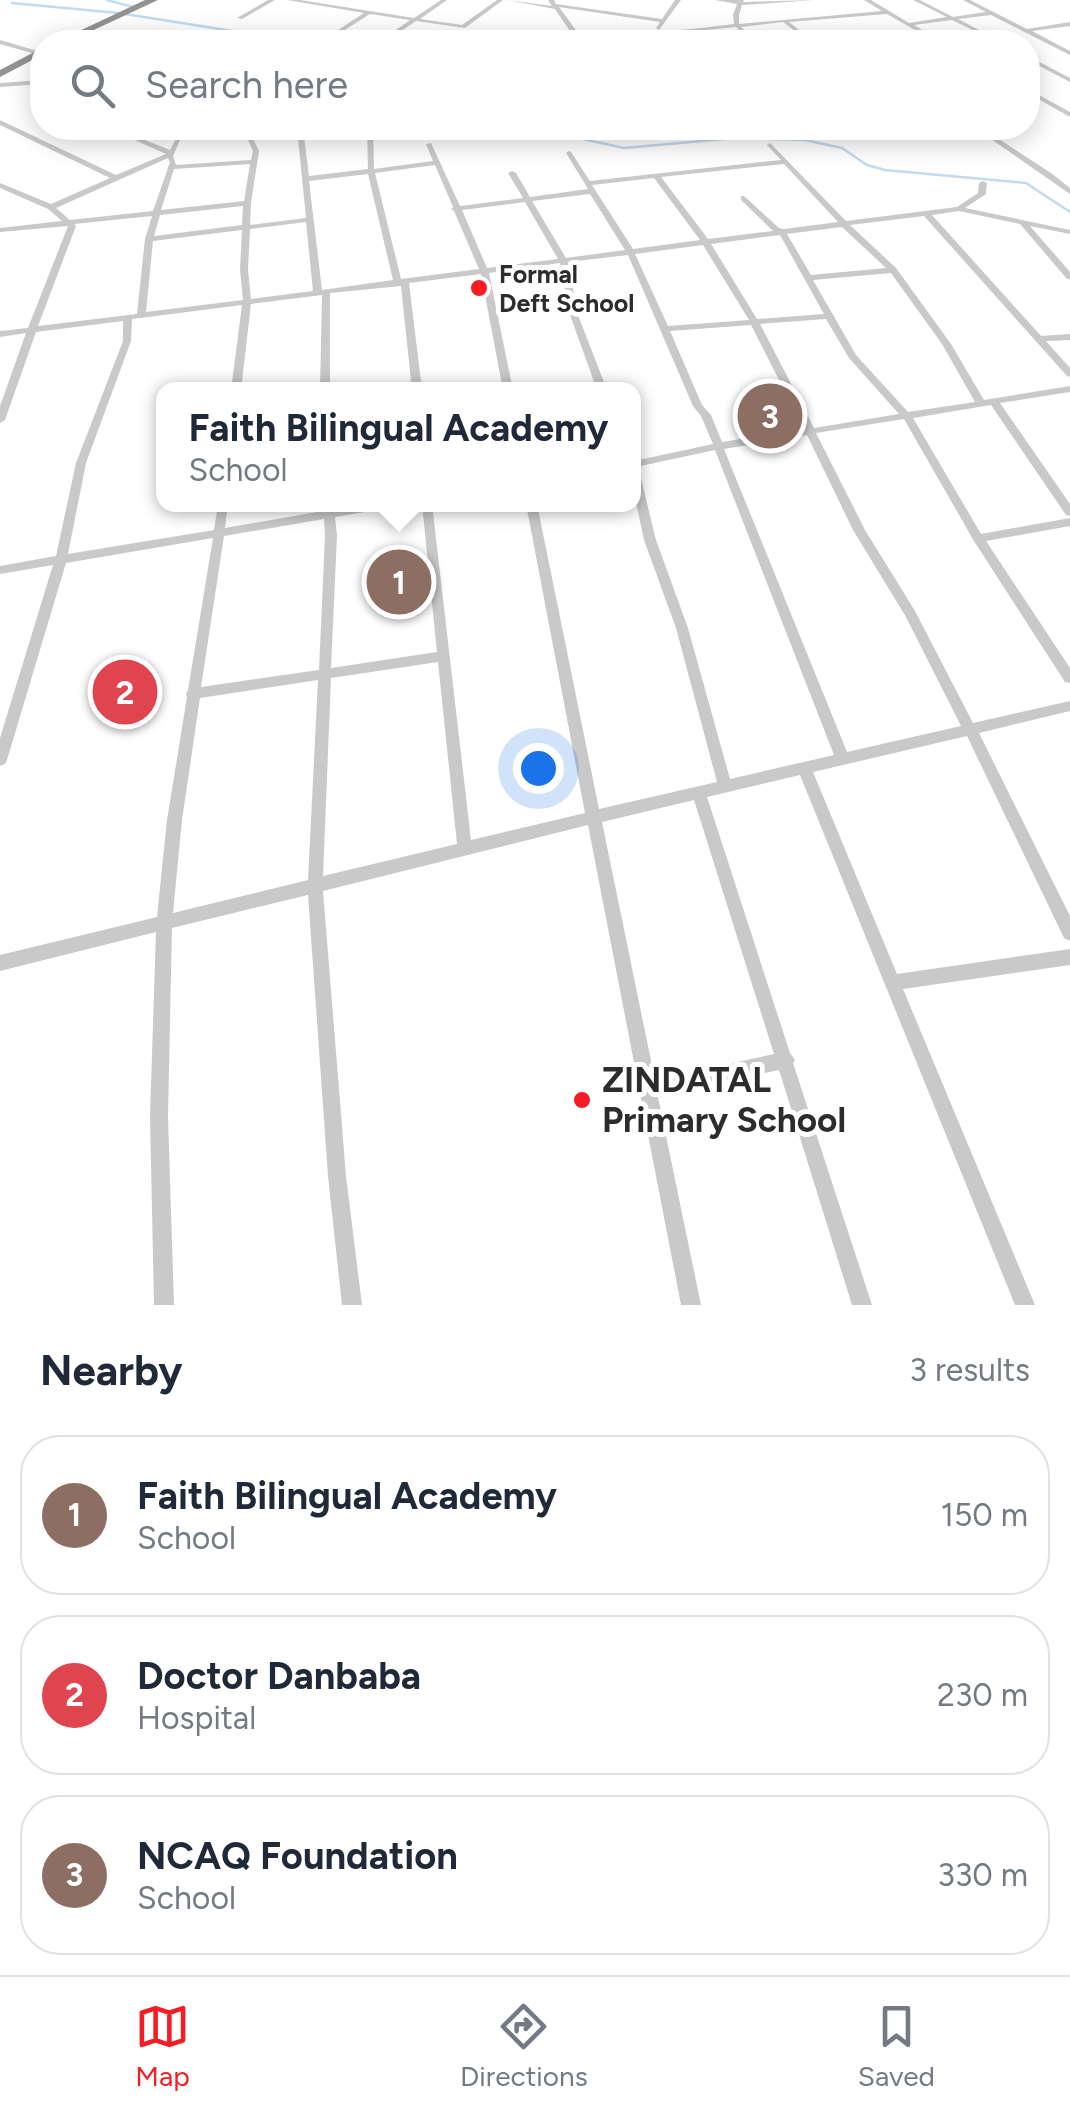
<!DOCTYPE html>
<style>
body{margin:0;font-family:Figtree,sans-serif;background:#f2f2f3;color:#1f2937}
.you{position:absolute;left:538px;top:768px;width:35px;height:35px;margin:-25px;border:8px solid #fff;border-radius:50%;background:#1a73e8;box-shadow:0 0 0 15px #1a73e833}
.badge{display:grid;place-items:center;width:65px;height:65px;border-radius:50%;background:#f41d23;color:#fff;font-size:32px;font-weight:700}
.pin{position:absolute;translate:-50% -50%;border:5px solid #fff;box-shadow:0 2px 10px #0006}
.popup{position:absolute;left:156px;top:382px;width:485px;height:130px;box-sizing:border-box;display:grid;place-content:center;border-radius:20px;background:#fff;filter:drop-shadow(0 2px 8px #0005);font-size:32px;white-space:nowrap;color:#747a83}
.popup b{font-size:38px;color:#1f2937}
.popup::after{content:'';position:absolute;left:50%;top:100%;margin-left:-20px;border:20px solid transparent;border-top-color:#fff}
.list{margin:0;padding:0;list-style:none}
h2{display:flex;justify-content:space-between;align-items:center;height:130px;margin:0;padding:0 40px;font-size:42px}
h2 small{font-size:32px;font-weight:400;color:#747a83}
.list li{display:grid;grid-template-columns:65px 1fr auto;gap:30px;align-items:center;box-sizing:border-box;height:160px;margin:0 20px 20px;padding:0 20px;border:2px solid #e0e1e3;border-radius:40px}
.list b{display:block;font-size:38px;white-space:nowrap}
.list p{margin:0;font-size:32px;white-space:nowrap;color:#747a83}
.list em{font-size:32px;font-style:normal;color:#747a83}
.icon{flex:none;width:55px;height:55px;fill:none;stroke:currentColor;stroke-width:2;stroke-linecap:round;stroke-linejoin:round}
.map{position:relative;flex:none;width:1070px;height:1305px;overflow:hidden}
.search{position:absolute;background:#fff;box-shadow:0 5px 25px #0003;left:30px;right:30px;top:30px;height:110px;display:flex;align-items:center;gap:25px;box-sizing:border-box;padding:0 35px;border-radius:40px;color:#747a83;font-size:38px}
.sheet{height:670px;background:#fff}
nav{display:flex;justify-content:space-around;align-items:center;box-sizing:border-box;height:140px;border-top:2px solid #e0e1e3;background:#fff;font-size:28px;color:#747a83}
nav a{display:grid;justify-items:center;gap:5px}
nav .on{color:#f41d23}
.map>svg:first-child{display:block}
</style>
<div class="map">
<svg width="1070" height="1305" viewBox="0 0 1070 1305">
<rect width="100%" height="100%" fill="#fff"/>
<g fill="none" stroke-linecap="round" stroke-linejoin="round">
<!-- stream -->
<path stroke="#c2dbee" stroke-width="2.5" d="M107,0L133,7
M12,3L118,13
M125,14L301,42
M566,128L583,139L624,148L736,138L805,140L842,148L867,165L885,170L1026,183L1070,212"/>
<!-- street -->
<path fill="#c9c9c9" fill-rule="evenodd" d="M268,0H275L242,19L237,18Z
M287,0H300L414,18L441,0H447L420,19L462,25L497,0H503L465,28L416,21L385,42H379L410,20L370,14L340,33L338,30L364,13Z
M506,0L552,6L548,0H554L556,4L662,19L675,0H681L659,30L656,28L660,22L559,7L578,33C630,35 682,31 734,24L733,15L737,4L715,0H744L743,2H745L815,0L742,5L739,15V24L882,11L864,0H871L909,23L947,17L913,0H920L953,17L986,12L963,0H970L1027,29L1070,22V26L1032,31L1070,51V55L991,15L958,19L1002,42H997L952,20L914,25L942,42H936L887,14L789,22L814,42H809L783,22L741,27L756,42H751L736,27L646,36L576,37L521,42L523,40L572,34L555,9Z
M206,34L211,35L197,42H191Z
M73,35L139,40L142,42L71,38Z
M0,40L41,52L42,53L39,55L0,44Z
M1028,56L1070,78V82L1028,60Z
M42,80V84L0,87V83Z
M1028,89L1070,112V117L1028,93Z
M0,120L116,175L166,154L108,128H115L170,150L180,131H184L173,156L176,165L251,160L253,151L247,138L252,137L259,151L251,203L250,225L306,218L297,128H303L309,176L368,169L367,128H373L374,169L433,161L426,144L431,143L460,206L523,198L508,173L512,171L516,173L530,197L588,189L566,153L569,151L571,152L590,181L781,160L767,145L770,143L846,221L957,207L978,193L979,183L983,181L987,183L986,194L965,208L1070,230V234L1030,226L1070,272V279H1067L1020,224L959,211L932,215L1041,336L1070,334V340L1046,341L1070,368V377L1067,376L924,216L850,225L896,268L951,344L984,400L1070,386V392L1000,403L1070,504V516L1066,515L991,405L913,418L981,534L1070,518V526L986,541L1070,668V683L1065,682L974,541L904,419L816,433L865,530L915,611L973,723L1070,701V711L979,733L1070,916V941L1064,938L967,736L813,772L897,974L1070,949V965L903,989L1035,1305H1015L800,775L707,797L790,1053L795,1060L793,1063L872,1305H852L779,1070L658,1097L701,1305H681L588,825L323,891L346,1176L362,1305H342L328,1176L308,895L172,928L168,1116L174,1305H154L150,1116L156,932L0,971V955L157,917L167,820L187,697L186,694L188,690L213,538L66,563L7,760L5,764L0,766V738L53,565L0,574V566L56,556L76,463L123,341V321L36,332L5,420L0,423V406L26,333L0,337V331L28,328L68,226L0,232V228L62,221L48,209L0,188V183L51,204L110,178L0,125ZM168,158L170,162L153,211L70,220L56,208ZM250,164L244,201L161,210L174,169ZM784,164L838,222L784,229L779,228L744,196H741V200L773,231L708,239L661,177ZM435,165L453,207L451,209L454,211L479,269L401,279L375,173ZM368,174L393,280L322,290L309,181ZM654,178L700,240L633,249L592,185ZM590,194L625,250L566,258L532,201ZM525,202L558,259L487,268L462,210ZM243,206L242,225L154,236L160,215ZM152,216L145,239L137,314L38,326L76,226L74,224ZM306,222L313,291L251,299L248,270L250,229ZM842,227L886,268L811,275L787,234ZM242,230L240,270L243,300L146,312L153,241ZM780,235L824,314L757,319L711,244ZM703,245L749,320L668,326L635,254ZM628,255L693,406L701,416L713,444L634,461V493L644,540L676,628L717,782L599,809L537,504H526L585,813L471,840L432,504H422L437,652L331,668L337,536L335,517L388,508L393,504H363L334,509L333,504H323V511L225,528L228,504H218L214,530L68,554L86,463L131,341L132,319L242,305L231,390H241L251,304L322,295L320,390H330V293L401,286L412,390H422L409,283L481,274L503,390H513L489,273L560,263L570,315L597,390H607L578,315L568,262ZM891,273L942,344L975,402L908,412L856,355L813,280ZM826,319L849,358L899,414L814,428L760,324ZM751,325L804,429L722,442L711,415L702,405L670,331ZM807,435L853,530L906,617L961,726L847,752L724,449ZM715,450L834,755L730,779L688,628L656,540L639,470L636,467ZM324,519L325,536L319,670L201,687L224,536ZM438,662L457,844L323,876L331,678ZM318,680L308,880L173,913L182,820L200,698ZM694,800L774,1054L655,1080L602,822Z
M834,128H840L842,131L854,135L851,137L837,134Z
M975,128H982L1051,173L1070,188V194Z"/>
<!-- highway -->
<path fill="#939393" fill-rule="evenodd" d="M145,0H158L68,42H56Z
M42,48V55L0,77V70Z"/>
</g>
<!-- markers -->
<g fill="#f41d23" stroke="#fff" stroke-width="4">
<circle cx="479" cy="288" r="10"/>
<circle cx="582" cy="1100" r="10"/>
</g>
<g text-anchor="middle" stroke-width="10" stroke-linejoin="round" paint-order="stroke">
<!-- far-poi labels -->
<g font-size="25" font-weight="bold" fill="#2c2c2c" stroke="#fff" text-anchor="start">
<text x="499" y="283">Formal<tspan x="499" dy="29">Deft School</tspan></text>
</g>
<!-- near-poi labels -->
<g font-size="35" font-weight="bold" fill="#2c2c2c" stroke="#fff" text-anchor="start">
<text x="602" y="1092">ZINDATAL<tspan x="602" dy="40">Primary School</tspan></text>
</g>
</g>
</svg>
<div class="you"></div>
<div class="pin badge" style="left:399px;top:582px;background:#8d6e63">1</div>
<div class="popup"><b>Faith Bilingual Academy</b>School</div>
<div class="pin badge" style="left:125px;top:692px;background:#e0444e">2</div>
<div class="pin badge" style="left:770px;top:416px;background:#8d6e63">3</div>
<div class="search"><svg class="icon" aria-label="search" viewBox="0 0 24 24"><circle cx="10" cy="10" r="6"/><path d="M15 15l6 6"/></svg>Search here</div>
</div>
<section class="sheet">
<h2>Nearby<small>3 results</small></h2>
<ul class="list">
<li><span class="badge" style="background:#8d6e63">1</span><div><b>Faith Bilingual Academy</b><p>School</p></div><em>150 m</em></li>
<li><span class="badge" style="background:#e0444e">2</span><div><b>Doctor Danbaba</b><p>Hospital</p></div><em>230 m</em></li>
<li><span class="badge" style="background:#8d6e63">3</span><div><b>NCAQ Foundation</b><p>School</p></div><em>330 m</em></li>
</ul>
</section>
<nav>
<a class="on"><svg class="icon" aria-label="map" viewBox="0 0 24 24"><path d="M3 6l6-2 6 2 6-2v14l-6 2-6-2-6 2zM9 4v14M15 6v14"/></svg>Map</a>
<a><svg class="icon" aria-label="directions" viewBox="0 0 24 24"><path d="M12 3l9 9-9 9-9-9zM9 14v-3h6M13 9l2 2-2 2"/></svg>Directions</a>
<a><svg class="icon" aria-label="saved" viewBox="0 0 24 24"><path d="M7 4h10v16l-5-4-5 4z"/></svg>Saved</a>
</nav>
